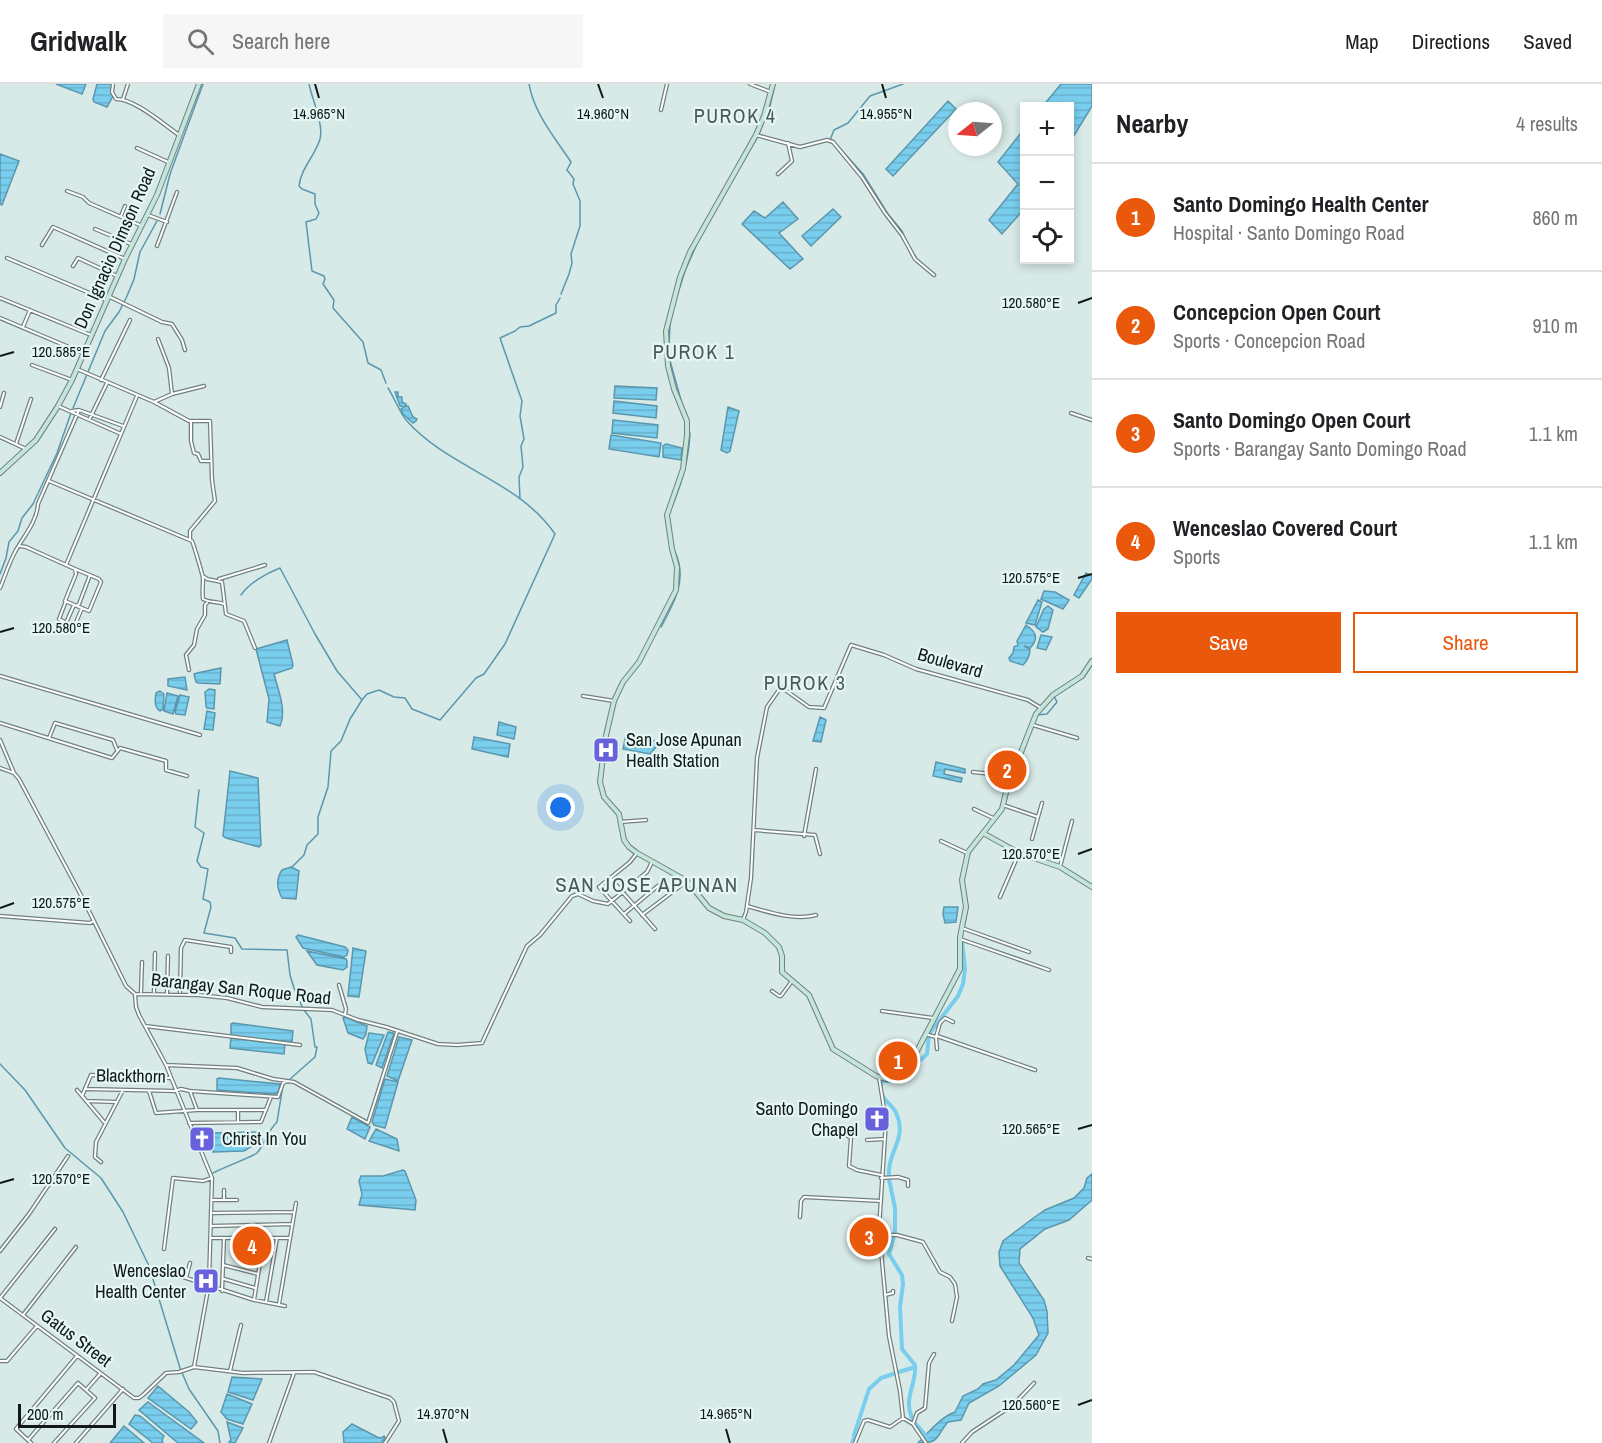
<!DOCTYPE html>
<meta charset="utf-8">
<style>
body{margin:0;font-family:"Archivo Narrow",sans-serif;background:#f6f6f6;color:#202124}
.controls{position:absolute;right:18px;top:18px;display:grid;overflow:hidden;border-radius:0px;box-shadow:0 3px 9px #0003}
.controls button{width:54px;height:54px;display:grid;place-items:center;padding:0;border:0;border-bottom:2px solid #e0e0e0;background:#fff;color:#202124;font:30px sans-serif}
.compass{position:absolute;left:948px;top:18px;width:54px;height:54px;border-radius:50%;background:#fff;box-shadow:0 3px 9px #0003;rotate:253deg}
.scale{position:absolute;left:18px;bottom:15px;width:98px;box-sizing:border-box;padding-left:6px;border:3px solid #111817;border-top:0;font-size:16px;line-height:21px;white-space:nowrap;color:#111817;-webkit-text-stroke:4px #e4f7f4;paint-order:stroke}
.you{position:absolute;left:561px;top:724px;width:21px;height:21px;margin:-15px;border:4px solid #fff;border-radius:50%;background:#1a73e8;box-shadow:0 0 0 9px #1a73e833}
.badge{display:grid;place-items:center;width:39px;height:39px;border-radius:50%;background:#ea580c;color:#fff;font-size:20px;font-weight:700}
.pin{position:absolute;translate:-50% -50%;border:3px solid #fff;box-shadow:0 2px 6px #0006}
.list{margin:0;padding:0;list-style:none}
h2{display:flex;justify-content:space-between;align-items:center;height:78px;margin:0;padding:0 24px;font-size:26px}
h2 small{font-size:20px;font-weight:400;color:#757577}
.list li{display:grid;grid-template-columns:39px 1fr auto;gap:18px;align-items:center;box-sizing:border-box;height:108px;padding:0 24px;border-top:2px solid #e0e0e0}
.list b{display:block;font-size:22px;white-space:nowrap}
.list p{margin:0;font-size:20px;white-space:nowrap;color:#757577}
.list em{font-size:20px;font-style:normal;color:#757577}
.actions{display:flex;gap:12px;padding:18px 24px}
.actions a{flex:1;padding:14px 0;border:2px solid #ea580c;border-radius:0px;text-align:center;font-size:21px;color:#ea580c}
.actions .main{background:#ea580c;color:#fff}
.icon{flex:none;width:33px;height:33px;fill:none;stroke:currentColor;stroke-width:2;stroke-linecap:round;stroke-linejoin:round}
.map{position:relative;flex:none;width:1092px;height:1359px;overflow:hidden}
header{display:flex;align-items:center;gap:36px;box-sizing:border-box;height:84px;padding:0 30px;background:#fff;border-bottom:2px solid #e0e0e0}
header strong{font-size:28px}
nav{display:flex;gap:33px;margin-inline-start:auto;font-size:21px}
.search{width:420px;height:54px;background:#f6f6f6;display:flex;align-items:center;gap:15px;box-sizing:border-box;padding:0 21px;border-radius:0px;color:#757577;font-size:22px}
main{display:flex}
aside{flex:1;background:#fff}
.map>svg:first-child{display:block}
</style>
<header>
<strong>Gridwalk</strong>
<div class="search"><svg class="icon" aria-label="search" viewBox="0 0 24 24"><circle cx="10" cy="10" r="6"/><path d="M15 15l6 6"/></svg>Search here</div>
<nav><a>Map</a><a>Directions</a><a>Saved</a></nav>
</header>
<main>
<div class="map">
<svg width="1092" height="1359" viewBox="0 0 1092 1359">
<defs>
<pattern id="water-rules" width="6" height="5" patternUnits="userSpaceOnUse" patternTransform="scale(1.5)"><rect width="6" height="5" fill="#79ceee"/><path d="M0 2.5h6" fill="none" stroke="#68b0cb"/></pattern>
</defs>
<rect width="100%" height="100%" fill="#d7eae7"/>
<!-- green -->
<path fill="#ade3b2" d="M1005,676L1013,679L1008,695L1000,692Z"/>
<!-- water -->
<path fill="url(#water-rules)" stroke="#5a97ae" stroke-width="1.5" d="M56,0H86L82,10Z
M97,0H112L111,8L113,12L107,23L94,18L93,15Z
M1061,0H1092V22L1070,58V22H1043Z
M948,17L956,25L893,92L886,85Z
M1024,45V125L1002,150L989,136L1018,100L998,78Z
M0,70L19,77L2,121L0,120Z
M783,118L798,135L779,149L803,175L790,185L742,140L754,127L765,134Z
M833,125L841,133L811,162L802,152Z
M615,302L657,304L656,316L614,314Z
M395,308H398V313H402V318L406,320L405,322H408L413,333L417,335L416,337L413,339L403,330L401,325L404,323L400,322Z
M614,317L657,322L656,334L613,329Z
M728,323L739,327L730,367L727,369L721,366Z
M613,336L658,341L657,354L612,349Z
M611,351L661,359L659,373L609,365Z
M666,360L682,364L681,376L663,373V362Z
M1086,489L1092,492V495L1079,514L1074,511Z
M1044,507L1055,508L1069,516L1063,525L1041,515Z
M1038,516L1042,518L1035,541L1026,539Z
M1048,522L1053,526L1048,545L1043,548L1036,543L1044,525Z
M1026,541C1035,547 1040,554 1030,564L1024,562L1030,565C1030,571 1027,577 1023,581L1010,577L1009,574L1013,569L1014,563L1018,561L1017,557Z
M1041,551L1052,553L1046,566L1037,564Z
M287,556L293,581L292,584L274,590C278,606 287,626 280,642L267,638L269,615L256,565Z
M221,584L220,600L198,599L196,598L194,590L197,589Z
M185,593L187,606L168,602V595Z
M209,605L215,606L214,625L207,624L206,622L205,608Z
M160,607L164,610L163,625L160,627C154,623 155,616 156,609Z
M167,609L178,612L173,630L164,627Z
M180,611L189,613L185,631L176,630L175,628Z
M207,627L215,629L213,646L204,645Z
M820,633L826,636L821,658L813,657Z
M499,638L516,643L514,655L497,651Z
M626,651L656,657L658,661L650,670L623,665Z
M474,653L510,660L508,673L472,665Z
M936,678L965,685V689L945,685L944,690L962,694L961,698L933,692Z
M230,687L258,694L261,761L259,763L226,754L223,752Z
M291,783L299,787L296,815L282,814C277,805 276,795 282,786Z
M944,823H958L956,838L945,839L943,830Z
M298,851L345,863L348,866L347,871L344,873L303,864L296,853Z
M353,864L366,867L359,913L348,912Z
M307,867L346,875L347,877V883L343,886L317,881Z
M345,933L367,942L366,950L363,955L348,949L343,934Z
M233,939L293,947L292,958L231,952V940Z
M388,948L394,949L382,984L376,981Z
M369,949L384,951L372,980L368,979L365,965Z
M399,953L412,956L398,997L387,992Z
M231,954L285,960L284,970L230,964Z
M219,994L280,1000L279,1007L275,1010L217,1006V995Z
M385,995L398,998L385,1044L374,1041L372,1038Z
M352,1033L370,1043L365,1055L347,1045Z
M376,1045L397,1055L399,1067L369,1057Z
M261,1048L262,1056L244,1067L213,1068L211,1049Z
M403,1086L405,1087L416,1116L415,1126L359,1121L362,1110L359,1097L361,1092H383Z
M1092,1090V1116L1069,1136L1045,1145L1020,1165L1019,1179L1044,1216L1047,1227L1048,1249L1036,1271L999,1302L969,1319L961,1336L948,1338C935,1352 942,1359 918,1359C928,1349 942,1332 955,1328L963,1312L978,1305L983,1300L996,1296L1014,1281L1039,1251L1033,1234L1000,1182L999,1168L1003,1157L1032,1135L1045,1126L1074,1114L1084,1104L1087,1094Z
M232,1293L262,1295L253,1316L228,1308Z
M158,1302L189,1328L197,1338L191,1345L148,1314Z
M227,1310L252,1320L243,1340L227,1335L221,1328Z
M148,1318L204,1359H178L139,1326Z
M135,1331L140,1332L164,1352L162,1356L163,1359H153L129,1340Z
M227,1338L243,1344L235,1359L229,1358L231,1356Z
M352,1340L377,1353L381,1354L384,1352L385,1354L381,1359H344L343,1348Z
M124,1342L144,1359H110Z"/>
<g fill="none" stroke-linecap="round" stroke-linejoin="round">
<!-- stream -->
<path stroke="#5a97ae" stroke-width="1.5" d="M309,0C312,15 324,41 320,55C315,72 301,84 299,102L302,105L315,110V120L319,129L316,135L306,138L312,187L324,192L325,195L323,200L334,216L333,224L363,258L368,279L381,286L386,299
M529,0C534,29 555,54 571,78L567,86L574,95L573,100L580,117V142L571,170L572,179L569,190L561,210
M759,50L770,22L775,0
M832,56H830L834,46L848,39L870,12L903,0
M836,60L863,90L888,130L902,147L905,154
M738,86L757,54
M160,130L170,90L203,0
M911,166L916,173
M677,212L685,187L699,155
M669,262L670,240
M669,273L682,320
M73,324L105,247L119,228L127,212L134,195L140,168L157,137
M520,415L519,393L523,383L521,362L524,355L520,332L522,317L500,254L515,247L520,243L529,242L556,229V221L560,214
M673,420C683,396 689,375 690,349
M669,430L671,449
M0,490L6,474L9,458L18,447L22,434L33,420L57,369L71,329
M241,511C249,499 267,489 280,484L315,550L337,587L362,616L350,635L341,657L331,667L328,703L318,733V750L307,761L304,771L292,783
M661,543C674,519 688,495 675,468
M1061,608L1084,593L1092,581
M362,616L367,610L379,606L394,613L405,614L412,625L440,636L476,594L484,590L505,560L555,450C518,396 448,384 406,336C400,329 394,313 388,304
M1037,631L1047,630L1057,618L1054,612
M1012,696L1026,661
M199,706L195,743L204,749L197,777L201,783L208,785L203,815L210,818L211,823L204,849L235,854L242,865L287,866L290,891L294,904L303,925L311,935L315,963H317L315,973L289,996
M1006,716L1011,700
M969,770L1001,728
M964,844L968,823L966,812
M962,854L963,846
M0,980L25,1006L65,1064L101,1094L123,1128L149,1182L180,1284L189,1305L218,1347L220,1359
M213,1089C222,1084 252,1073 257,1069C264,1062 268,1046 277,1038L283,1001"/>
<!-- canal -->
<path stroke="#79ceee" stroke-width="4" d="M881,1002L882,997H891L903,983L914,982L927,970L929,950L958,912L963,900L965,885L962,857
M883,1012C886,1019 894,1022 897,1031C907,1055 887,1069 889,1092
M889,1095L895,1124V1150
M894,1152L889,1170L902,1191L903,1200L900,1223L902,1265L915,1281C917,1301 902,1314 913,1336
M899,1288L915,1283
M916,1340L927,1353
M854,1351L869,1305L881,1294L896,1289
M852,1359L854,1354"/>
<defs>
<path id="street" d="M113,0L112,8L116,15C135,15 163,40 179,51
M750,0L771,8
M123,15L128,0
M661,26L667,0
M756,51L800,63L827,56L833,58L862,93L885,129L902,151L915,175L934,191
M137,64L168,78
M778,90L792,77L788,59
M67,107L83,113L89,119L142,142
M148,131L167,138
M121,132L125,122
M95,145L131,160
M42,161L53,143L125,175
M157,162L177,108
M7,174L106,216
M73,182L78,174L117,192
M108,212L162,238L172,240L182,256L185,266
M0,214L91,251
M0,234L83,269
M23,243L30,226
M158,255L169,284L172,310
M32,281L72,296
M77,285L154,318L189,337H210L212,396L215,417L190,447V456
M101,296L130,236
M154,318L172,310L204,302
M58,322L121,350
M0,323L4,309
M72,327L79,326L123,342
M1071,329L1092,336
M90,334L107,299
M191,337V357L194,369L198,370L201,377H211
M0,353L26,365
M16,360L31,315
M49,397L192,457C193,459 203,491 203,495C203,502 202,508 203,515C210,519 217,517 224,520
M20,462L26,463L75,485L76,490L65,517L77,522L79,520L90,491
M66,481L137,312
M75,485L99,495L101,498L89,527L77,522
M203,492L207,495L222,498L226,530L244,537L255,564
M219,495L265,481
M0,504C5,492 9,479 15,468C23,453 37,438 38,420L79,326
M66,517L59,535L74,543L82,524
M66,539L74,521
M189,586L186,571L194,561L197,545L205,531V521L207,519
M0,592L200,651
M583,612L614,617
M0,639L112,674L120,664L166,677V686L187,692
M1033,641L1077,654
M49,654L55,639L113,656L117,666
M0,656L14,689L19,695L83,815L126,902L135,910L198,911L227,914L262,923L332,926L358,936L386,943L438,960L457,961L482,959L527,862L540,851L572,812L578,810L593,817L608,820L647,788L652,778
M0,684L14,689
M973,688L992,690L1011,697
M1003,721L1038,733L1032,755
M974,725L993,734
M1038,733L1042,719
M620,738L646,736
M754,746L815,751L820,770
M804,752L816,685
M941,757L967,769
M1060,783L1072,737
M610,794L655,845
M1000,813L1019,769
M747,822C768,828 794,837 816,831
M624,830L659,801L674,807
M642,831L687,797
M0,832L90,839L94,837
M743,836L746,828L751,794L757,674L767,623L781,603L809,623L824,624L851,561L884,571L916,585L1028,616L1041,624
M630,837L599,803L630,778L637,769
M962,844L1029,868
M960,855L1049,886
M339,901L346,925L345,930
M772,907L779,912H781L792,897
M141,908L142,878
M154,908L155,869
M180,908L181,864L185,856L231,863V868
M167,910L168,872
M882,927L933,934
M145,942L300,961
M925,950L936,953L940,939L945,934L953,938
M937,952L1035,986
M936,953L937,965
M166,981L237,984L273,995L294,998L368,1039L397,948
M898,982L890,974L899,966
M879,993L886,1037L879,1145L889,1252L900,1307L903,1334
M86,1005L175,1007L181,1005L190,1007L278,1013L283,999L287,997
M77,1006L104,1038
M149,1007L156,1029L197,1026H266
M190,1007L197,1026
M82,1012L91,991L171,994
M86,1017L116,1018
M238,1038V1026
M189,1039L261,1038L271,1013
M836,1045L851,1054L849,1082L857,1086L881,1091
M867,1056L885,1055
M101,1078L95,1073L96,1058L123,1006
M881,1094L898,1093L908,1096V1102
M211,1116H224V1106
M224,1116H237
M213,1129L294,1128
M800,1133L801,1117L804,1113L881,1117
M211,1142L292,1140
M879,1151H897L923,1158L940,1188L950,1193L955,1200L957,1213L952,1237
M212,1154H290
M164,1165L173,1094L203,1097L212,1094
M0,1167L29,1130L68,1072
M1088,1174L1092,1175
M223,1181L258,1190
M174,1190L254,1216L285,1222
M186,1194L190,1179
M224,1195L255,1204
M222,1207L224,1154
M885,1211L893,1209V1207
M0,1214L134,1314H139L143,1311L166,1289L179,1288L194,1283L209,1200L212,1094L166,981L139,931L136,923L135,910
M0,1214L55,1145
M254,1216L264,1154
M266,1218L277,1154
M279,1220L296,1119
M23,1231L76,1163
M0,1277H7L37,1242
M194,1283L243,1289L314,1288L390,1314L394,1318L399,1337L385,1359
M230,1287L241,1241
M86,1306L100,1290
M903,1334L913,1340L926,1359
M913,1340L917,1329L925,1324L929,1279L934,1270
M28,1356L78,1299L95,1314L54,1359
M31,1359L16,1345L77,1272
M76,1359L123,1305
M269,1359L294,1289
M855,1359L864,1337L868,1336L890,1343L903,1334
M962,1359L972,1348L1013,1321L1034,1299"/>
<path id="secondary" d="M773,0L764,32L756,51L690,168L680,193L666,247L668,282L674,305L687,337V351L683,385L667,431L672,465L677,483L676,506L639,578L623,598L614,617L605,656L600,698L604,713L619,730L624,756L629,763L637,769L687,797L709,824L724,832L743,836L765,849L779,863L782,872V888L809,911L833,965L876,992L887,995L898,982L917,967L960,885V853L966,823L962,796L968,768L1002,725L1007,704L1036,630L1053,611L1082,592L1092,577
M0,389L36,356L58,322L72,296L125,175L157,111L199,0
M983,749L1019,769L1060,783L1092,803"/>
</defs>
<!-- street casing -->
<use href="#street" stroke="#70817f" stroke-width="4.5"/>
<!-- secondary casing -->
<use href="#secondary" stroke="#70817f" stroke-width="6"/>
<!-- street -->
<use href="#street" stroke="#fff" stroke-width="2"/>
<!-- secondary -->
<use href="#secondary" stroke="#c4e6da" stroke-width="4"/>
</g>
<!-- ticks -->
<path fill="none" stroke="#111817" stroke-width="2" d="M315,0L319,14M598,0L603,14M882,0L886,14M1078,219L1092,214M0,272L14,268M1078,494L1092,490M0,548L14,544M1078,770L1092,765M0,824L14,819M1078,1045L1092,1041M0,1099L14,1095M1078,1321L1092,1316M443,1345L447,1359M726,1345L730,1359"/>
<!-- icons -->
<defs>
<symbol id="hospital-square" viewBox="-11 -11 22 22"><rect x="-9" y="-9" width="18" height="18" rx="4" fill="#6861db" stroke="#e4f7f4"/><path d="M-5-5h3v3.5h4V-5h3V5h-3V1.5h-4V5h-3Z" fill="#fff"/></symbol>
<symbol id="church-square" viewBox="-11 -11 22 22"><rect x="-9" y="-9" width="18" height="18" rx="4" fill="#6861db" stroke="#e4f7f4"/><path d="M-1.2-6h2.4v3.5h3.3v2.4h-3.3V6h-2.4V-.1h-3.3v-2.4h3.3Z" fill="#fff"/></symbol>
</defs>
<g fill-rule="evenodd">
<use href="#hospital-square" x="591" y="651" width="30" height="30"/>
<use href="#church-square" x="862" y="1020" width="30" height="30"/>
<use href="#church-square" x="187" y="1040" width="30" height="30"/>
<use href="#hospital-square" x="191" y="1182" width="30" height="30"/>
</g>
<g text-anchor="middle" stroke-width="4.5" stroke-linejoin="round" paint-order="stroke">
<!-- street labels -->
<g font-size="18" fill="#111817" stroke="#e4f7f4">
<text transform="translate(115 164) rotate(-66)" y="6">Don Ignacio Dimson Road</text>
<text transform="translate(950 579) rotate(16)" y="6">Boulevard</text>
<text transform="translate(241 905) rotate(6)" y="6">Barangay San Roque Road</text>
<text transform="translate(131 992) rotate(1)" y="6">Blackthorn</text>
<text transform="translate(76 1254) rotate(37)" y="6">Gatus Street</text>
</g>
<!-- poi labels -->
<g font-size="18" fill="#111817" stroke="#e4f7f4" text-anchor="start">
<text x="626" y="662">San Jose Apunan<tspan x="626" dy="21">Health Station</tspan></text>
<text x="858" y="1031" text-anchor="end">Santo Domingo<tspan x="858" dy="21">Chapel</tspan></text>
<text x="222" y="1061">Christ In You</text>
<text x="186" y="1193" text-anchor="end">Wenceslao<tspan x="186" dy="21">Health Center</tspan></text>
</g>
<!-- neighbourhood labels -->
<g font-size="20" letter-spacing="1.5" fill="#495957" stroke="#e4f7f4">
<text x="735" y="39">PUROK 4</text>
<text x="694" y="275">PUROK 1</text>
<text x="805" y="606">PUROK 3</text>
</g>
<!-- quarter labels -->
<g font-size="21" letter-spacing="1.5" fill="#495957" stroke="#e4f7f4">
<text x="647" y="808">SAN JOSE APUNAN</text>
</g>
</g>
<g font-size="15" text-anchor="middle" fill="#111817" stroke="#e4f7f4" stroke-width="4.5" stroke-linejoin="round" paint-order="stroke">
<text x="319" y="35">14.965°N</text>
<text x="603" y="35">14.960°N</text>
<text x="886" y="35">14.955°N</text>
<text x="1031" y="224">120.580°E</text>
<text x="61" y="273">120.585°E</text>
<text x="1031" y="499">120.575°E</text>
<text x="61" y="549">120.580°E</text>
<text x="1031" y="775">120.570°E</text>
<text x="61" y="824">120.575°E</text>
<text x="1031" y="1050">120.565°E</text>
<text x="61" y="1100">120.570°E</text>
<text x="1031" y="1326">120.560°E</text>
<text x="443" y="1335">14.970°N</text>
<text x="726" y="1335">14.965°N</text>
</g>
</svg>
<div class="controls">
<button>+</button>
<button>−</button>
<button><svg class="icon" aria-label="locate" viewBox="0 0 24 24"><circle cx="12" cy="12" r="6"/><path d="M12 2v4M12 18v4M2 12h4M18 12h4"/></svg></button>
</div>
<svg class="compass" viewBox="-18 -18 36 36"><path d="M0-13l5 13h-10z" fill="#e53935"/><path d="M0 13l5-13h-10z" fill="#757577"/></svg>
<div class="scale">200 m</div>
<div class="you"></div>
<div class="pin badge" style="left:898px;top:977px">1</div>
<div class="pin badge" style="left:1007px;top:686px">2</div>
<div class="pin badge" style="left:869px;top:1153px">3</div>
<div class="pin badge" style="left:252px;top:1162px">4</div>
</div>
<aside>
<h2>Nearby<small>4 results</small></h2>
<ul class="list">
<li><span class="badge">1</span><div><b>Santo Domingo Health Center</b><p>Hospital · Santo Domingo Road</p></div><em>860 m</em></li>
<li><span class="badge">2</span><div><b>Concepcion Open Court</b><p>Sports · Concepcion Road</p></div><em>910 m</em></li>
<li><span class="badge">3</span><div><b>Santo Domingo Open Court</b><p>Sports · Barangay Santo Domingo Road</p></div><em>1.1 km</em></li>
<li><span class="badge">4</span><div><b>Wenceslao Covered Court</b><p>Sports</p></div><em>1.1 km</em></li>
</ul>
<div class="actions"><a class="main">Save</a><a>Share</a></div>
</aside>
</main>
